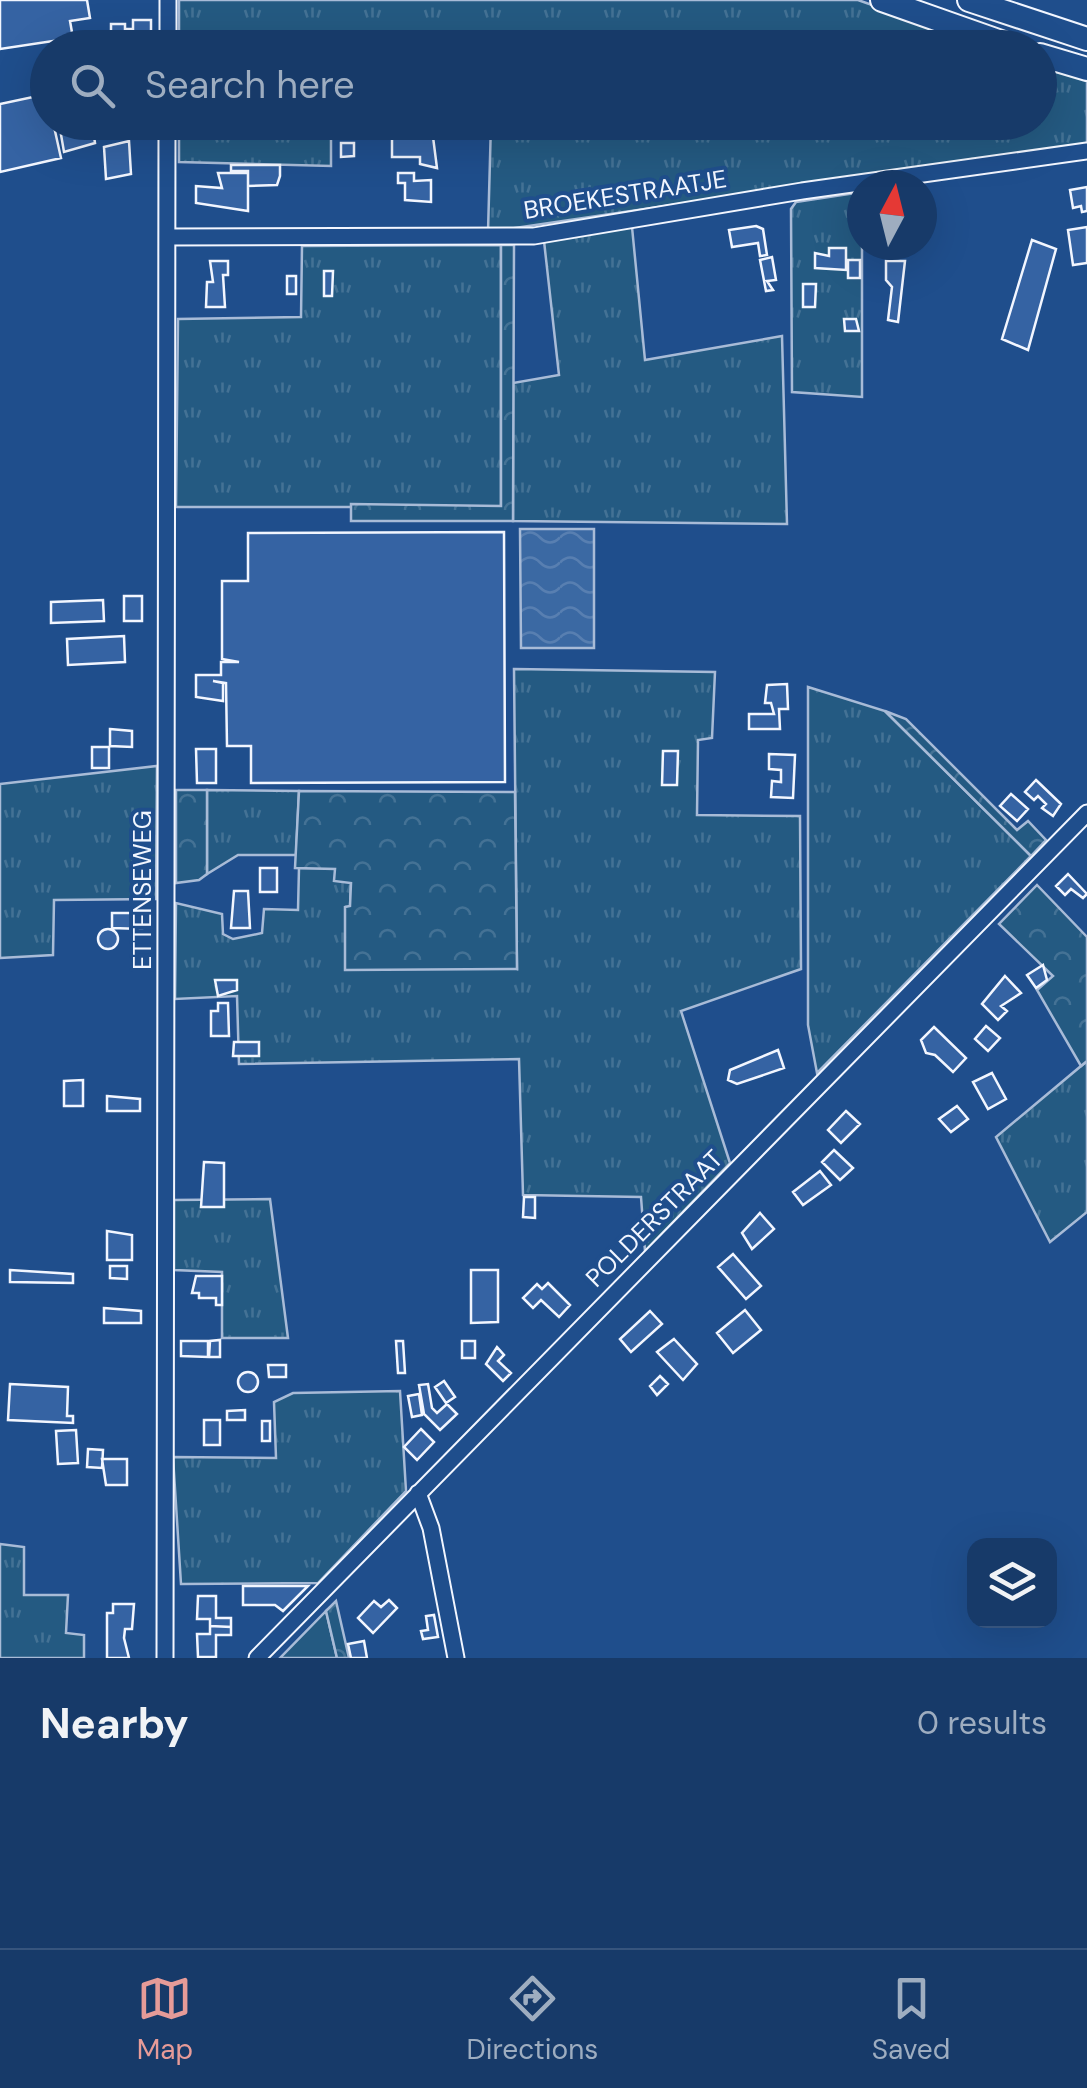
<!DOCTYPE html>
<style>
body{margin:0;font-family:"DM Sans",sans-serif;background:#20416f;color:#f1f3f6}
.controls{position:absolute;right:30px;bottom:30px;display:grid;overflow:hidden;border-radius:20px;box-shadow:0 10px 40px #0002}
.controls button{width:90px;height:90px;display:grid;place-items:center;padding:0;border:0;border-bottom:2px solid #36547d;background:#173a69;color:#f1f3f6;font:50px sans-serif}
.compass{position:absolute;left:847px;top:170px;width:90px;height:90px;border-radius:50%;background:#173a69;box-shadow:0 10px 40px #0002;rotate:7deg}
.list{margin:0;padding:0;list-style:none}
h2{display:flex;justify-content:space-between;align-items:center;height:130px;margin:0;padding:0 40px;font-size:42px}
h2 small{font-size:32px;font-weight:400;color:#9eadc0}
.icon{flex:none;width:55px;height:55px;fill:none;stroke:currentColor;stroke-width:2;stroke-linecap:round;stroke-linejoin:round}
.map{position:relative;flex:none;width:1087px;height:1658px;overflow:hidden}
.search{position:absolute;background:#173a69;box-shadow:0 10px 40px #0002;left:30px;right:30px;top:30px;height:110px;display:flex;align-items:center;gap:25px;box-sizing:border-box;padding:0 35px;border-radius:55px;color:#9eadc0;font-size:38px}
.sheet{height:290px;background:#173a69}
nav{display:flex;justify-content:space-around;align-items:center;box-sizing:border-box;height:140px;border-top:2px solid #36547d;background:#173a69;font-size:28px;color:#9eadc0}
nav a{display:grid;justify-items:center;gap:5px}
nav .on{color:#e69b98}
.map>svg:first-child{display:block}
</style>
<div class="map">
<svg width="1087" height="1658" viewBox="0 0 1087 1658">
<defs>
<pattern id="grass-tufts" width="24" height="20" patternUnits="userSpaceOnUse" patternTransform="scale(2.5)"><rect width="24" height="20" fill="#245a82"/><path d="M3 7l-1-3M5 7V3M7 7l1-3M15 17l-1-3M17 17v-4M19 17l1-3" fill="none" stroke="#447295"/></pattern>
<pattern id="forest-crowns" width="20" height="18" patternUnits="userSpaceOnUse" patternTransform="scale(2.5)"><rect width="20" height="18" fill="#245a82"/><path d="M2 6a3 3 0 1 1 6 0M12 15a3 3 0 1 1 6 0" fill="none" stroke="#447295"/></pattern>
<pattern id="water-waves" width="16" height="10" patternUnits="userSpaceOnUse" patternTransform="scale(2.5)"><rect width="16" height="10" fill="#3b69a3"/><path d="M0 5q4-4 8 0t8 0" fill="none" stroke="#587fb1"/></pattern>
</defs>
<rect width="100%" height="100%" fill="#1f4e8c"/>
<!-- grass -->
<path fill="url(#grass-tufts)" stroke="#a8bbd7" stroke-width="2.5" d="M179,0H858L991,47L179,48Z
M1040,65L1087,79V144L488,232L491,123L1040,122Z
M179,123H331V166L179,162Z
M862,192V397L792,392L791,209L796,202Z
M632,227L645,360L782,336L787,524L513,521V383L559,375L544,241Z
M501,245V507H176L178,319L301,317L302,246Z
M514,669L715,672L712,738L698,740L697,815L800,816L801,969L681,1011L730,1163L645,1251L641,1197L523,1195L519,1059L239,1064L237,996L175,999L176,903L222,914L223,934L233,939L262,933L264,909L298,910L299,868H335L351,883L350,907H345L517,969Z
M808,687L885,711L1031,856L817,1073L808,1025Z
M157,766L156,899L54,900L53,955L0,958V784Z
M207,790L299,791L296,855H238L207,874Z
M1087,1061V1212L1050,1242L996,1137Z
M270,1199L288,1338H222V1272L174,1270V1200Z
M400,1391L406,1491L318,1583L181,1584L173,1457L276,1458L274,1402L293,1393Z
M0,1544L24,1547V1595H68L66,1633L84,1635V1658H0Z
M326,1611L337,1658H280Z"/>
<!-- forest -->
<path fill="url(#forest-crowns)" stroke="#a8bbd7" stroke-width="2.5" d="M501,245H514L513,521H351V504L501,506Z
M885,711L906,719L1017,830L1028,821L1046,840L1031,856Z
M176,790H207V874L199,880L176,883Z
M299,791L515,792L517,969L345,970V907L350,906L351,883L334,881L335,869L295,868Z
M1037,885L1087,937V1061L1081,1066L1037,990L1053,976L999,924Z
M336,1601L349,1658H337L326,1611Z"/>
<!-- water -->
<path fill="url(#water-waves)" stroke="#a8bbd7" stroke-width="2.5" d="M520,529H594V648H521Z"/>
<!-- building -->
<path fill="#3563a3" stroke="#f2f6ff" stroke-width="2.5" d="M0,0H87L90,18L70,21L73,38L0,49Z
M133,20H151V35H111V24H125V29H133Z
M111,35H151L152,48H133V40L125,41V46H111Z
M47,94L48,122H53L61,158L0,172V104Z
M102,122V135L94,136L95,143L64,152L59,123Z
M392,128L432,129L437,168L420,164V157H392Z
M129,141L131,174L106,179L104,147Z
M341,143H354V156L341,157Z
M231,165H280V176L277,185L248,186V171H231Z
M218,173H248V211L196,203V186L222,188Z
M398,173H414V181L431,180V202L405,200V183H398Z
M1087,187V211L1082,212L1081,206L1073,208L1070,190Z
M756,226L763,229L767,255L760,256L758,243L732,247L729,230Z
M1087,227V263L1073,265L1068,230Z
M1032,240L1056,249L1028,350L1002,339Z
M829,248H846V270L815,268V253L829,256Z
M772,257L776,280L767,281L773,290L766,291L760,260Z
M848,260H860V278H848Z
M210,261H228V275H223L225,307H206L207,282H213Z
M886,261H905L898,322L888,320L892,287L886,280Z
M324,271H333L332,296H324Z
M287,276H296V294H287Z
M803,284H816L815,307H803Z
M844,319H856L859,331H845Z
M504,532L505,782L251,783V746H227L226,683L213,681L223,683V701L196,697V675H221V662H239L222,659V581H248V533Z
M124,596H142V621H124Z
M103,600L104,621L51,623V602Z
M124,636L125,662L68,665L67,639Z
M787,684L788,709H779L780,729H749V714H774L771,703H765L767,685Z
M110,729L132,731V747L110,746Z
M92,747H109V768H92Z
M196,749H216V783H197Z
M663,751H678L677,785H662Z
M769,754L795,755L793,798L771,797L772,781L781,782V770L769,769Z
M1036,780L1061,804L1053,816L1042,808L1046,804L1038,796L1034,800L1025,792Z
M1011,794L1028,809L1017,821L1000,806Z
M260,868H277V892H260Z
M1068,874L1087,894L1083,898L1071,889L1065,895L1056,886Z
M234,891H248L250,928H231Z
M112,913H140L142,929L112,928Z
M98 939a10 10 0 1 1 20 0a10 10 0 1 1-20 0Z
M1043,965L1047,980L1036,988L1027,975Z
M1005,976L1021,993L1001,1006L1007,1011L998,1020L982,1004Z
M215,980H237V990L218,996Z
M218,1003H228L229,1036H211V1011H218Z
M986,1026L1000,1038L988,1051L975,1039Z
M934,1027L966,1058L953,1072L935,1055L926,1053L921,1040Z
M234,1042H259V1056H233Z
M778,1050L784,1068L737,1084L728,1080L730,1070Z
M992,1073L1006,1099L988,1109L973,1082Z
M83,1080V1106H64V1081Z
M107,1096L140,1099V1111H107Z
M957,1106L968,1119L951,1132L939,1119Z
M846,1111L860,1124L841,1143L828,1130Z
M834,1150L853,1168L840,1180L822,1162Z
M204,1162L224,1163V1207H201Z
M820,1171L831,1185L803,1205L793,1192Z
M524,1197H535V1218L523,1217Z
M760,1213L774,1229L752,1249L742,1233Z
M107,1231L132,1235V1260H107Z
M733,1254L761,1286L746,1299L718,1267Z
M110,1266H127V1279L110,1278Z
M10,1270L73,1274V1283L10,1282Z
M471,1270H498V1322L471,1323Z
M196,1276H222V1305H216V1298H199V1293H192Z
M548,1283L570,1305L559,1317L541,1300L533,1308L523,1298L537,1284L542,1289Z
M104,1308L141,1311V1323H104Z
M745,1310L761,1330L733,1353L717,1333Z
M650,1311L662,1324L631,1352L620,1339Z
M674,1339L697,1364L683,1380L657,1352Z
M220,1340V1357H209L210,1341Z
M181,1341H208V1357L181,1356Z
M396,1341H403L405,1373H398Z
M462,1341H475V1358H462Z
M497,1347L504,1355L498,1361L511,1373L503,1381L486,1364Z
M268,1365H286V1377H269Z
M238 1382a10 10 0 1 1 20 0a10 10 0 1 1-20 0Z
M660,1376L668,1384L657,1395L650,1386Z
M444,1381L455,1397L446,1403L435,1387Z
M10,1384L68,1387L67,1416H73V1423L8,1420Z
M428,1384L432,1408L437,1413L447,1404L457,1414L440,1430L424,1414L419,1385Z
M419,1394L422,1415L412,1417L408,1396Z
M245,1410V1420H227V1411Z
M204,1420H220V1445H204Z
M262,1421H270V1441H262Z
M421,1429L434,1442L417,1460L404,1447Z
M76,1430L78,1463L58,1464L56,1431Z
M88,1449L103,1450L102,1468L87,1467Z
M102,1459H127V1485H106Z
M243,1586H308L283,1611L275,1605H243Z
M198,1596H216V1618H231V1627L210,1626V1619H197Z
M389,1600L397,1608L373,1633L358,1618L374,1601L381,1607Z
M113,1604H134L132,1629H125L124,1638L129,1658H107V1613H113Z
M434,1615L438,1637L423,1639L421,1631L428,1630L426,1616Z
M210,1626L231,1627V1635H216V1657H198L197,1634H210Z
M364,1641L367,1658H351L348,1644Z"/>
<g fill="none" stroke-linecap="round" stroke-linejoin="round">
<defs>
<path id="minor" d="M168,48V0
M168,237L534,236L802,191L1087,151
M418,1493L431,1528L456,1658
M165,1658L167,122
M257,1658L1087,813"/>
<path id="highway" d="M882,0L1018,48
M969,0L1087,39
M1040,55L1087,69"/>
</defs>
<!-- minor casing -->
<use href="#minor" stroke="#f2f6ff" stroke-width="19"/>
<!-- highway casing -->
<use href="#highway" stroke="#f2f6ff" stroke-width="26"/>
<!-- minor -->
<use href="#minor" stroke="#1f4e8c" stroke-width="15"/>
<!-- highway -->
<use href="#highway" stroke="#1f4e8c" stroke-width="22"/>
</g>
<g text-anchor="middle" stroke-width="8" stroke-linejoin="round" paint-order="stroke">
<!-- street labels -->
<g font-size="25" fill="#f2f6ff" stroke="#1f4e8c">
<text transform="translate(625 194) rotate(-9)" y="9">BROEKESTRAATJE</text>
<text transform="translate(142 890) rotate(-90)" y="9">ETTENSEWEG</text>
<text transform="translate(654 1218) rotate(-45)" y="9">POLDERSTRAAT</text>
</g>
</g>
</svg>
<div class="controls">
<button><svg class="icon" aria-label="layers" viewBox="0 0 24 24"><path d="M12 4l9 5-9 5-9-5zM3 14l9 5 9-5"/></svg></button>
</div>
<svg class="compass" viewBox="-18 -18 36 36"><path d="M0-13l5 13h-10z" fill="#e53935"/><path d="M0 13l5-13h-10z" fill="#9eadc0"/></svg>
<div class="search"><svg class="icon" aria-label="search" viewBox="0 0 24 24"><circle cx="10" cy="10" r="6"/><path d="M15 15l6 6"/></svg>Search here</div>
</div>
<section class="sheet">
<h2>Nearby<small>0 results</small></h2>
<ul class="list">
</ul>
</section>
<nav>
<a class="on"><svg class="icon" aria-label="map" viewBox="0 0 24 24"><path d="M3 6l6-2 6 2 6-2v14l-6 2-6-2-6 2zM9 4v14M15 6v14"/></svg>Map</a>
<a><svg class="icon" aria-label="directions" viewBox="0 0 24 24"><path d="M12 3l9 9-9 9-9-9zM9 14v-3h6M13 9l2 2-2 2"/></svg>Directions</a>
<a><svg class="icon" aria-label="saved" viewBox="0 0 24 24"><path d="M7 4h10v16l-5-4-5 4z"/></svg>Saved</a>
</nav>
